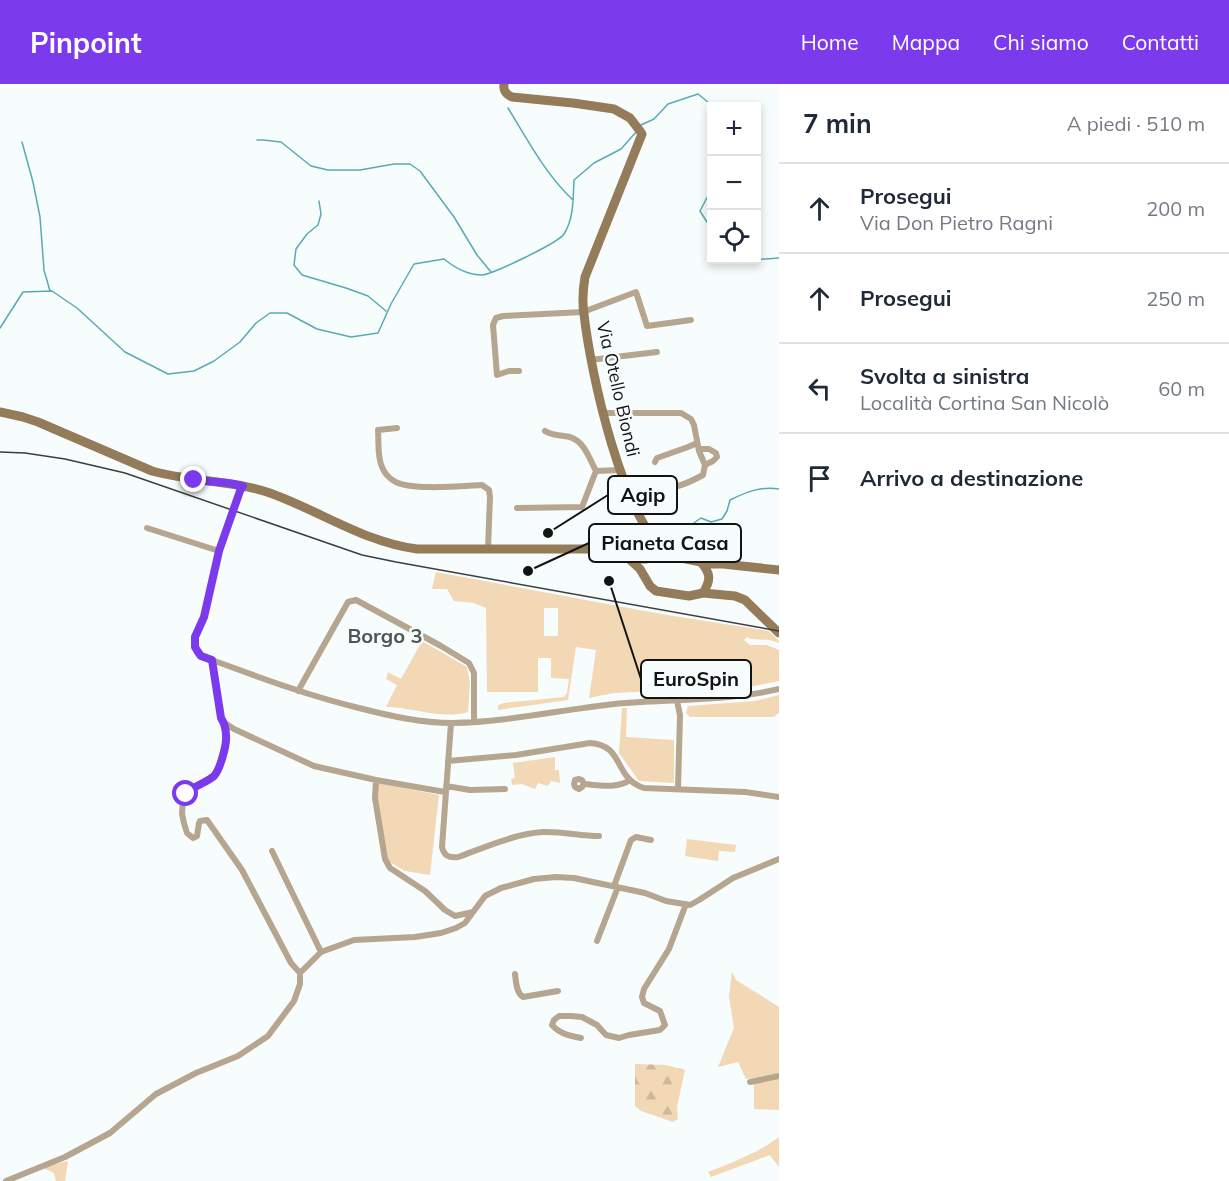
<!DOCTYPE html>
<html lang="it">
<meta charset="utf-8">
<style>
body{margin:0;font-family:Mulish,sans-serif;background:#f2f2f3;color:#1f2937}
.controls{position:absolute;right:18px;top:18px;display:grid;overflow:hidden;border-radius:0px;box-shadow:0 3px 9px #0003}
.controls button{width:54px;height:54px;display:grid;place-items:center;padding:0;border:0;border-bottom:2px solid #e0e1e3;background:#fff;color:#1f2937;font:30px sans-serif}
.stop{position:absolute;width:18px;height:18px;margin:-14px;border:4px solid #7c3aed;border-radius:50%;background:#fff}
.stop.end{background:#7c3aed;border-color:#fff;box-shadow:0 2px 6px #0008}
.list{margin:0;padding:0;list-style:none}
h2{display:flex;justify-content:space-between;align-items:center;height:78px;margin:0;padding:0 24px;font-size:26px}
h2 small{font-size:20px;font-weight:400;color:#747a83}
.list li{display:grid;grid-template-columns:39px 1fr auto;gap:18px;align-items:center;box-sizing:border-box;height:90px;padding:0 24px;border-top:2px solid #e0e1e3}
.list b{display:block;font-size:22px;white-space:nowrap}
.list p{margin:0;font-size:20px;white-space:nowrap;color:#747a83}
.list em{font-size:20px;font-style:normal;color:#747a83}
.icon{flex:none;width:33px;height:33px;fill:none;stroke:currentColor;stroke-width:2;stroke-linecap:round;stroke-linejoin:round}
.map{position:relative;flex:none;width:779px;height:1097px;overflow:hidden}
header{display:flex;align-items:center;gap:36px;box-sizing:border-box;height:84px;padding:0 30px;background:#7c3aed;color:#fff}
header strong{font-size:28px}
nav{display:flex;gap:33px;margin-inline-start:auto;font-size:21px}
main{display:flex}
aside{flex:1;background:#fff}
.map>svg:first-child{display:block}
</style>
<header>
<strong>Pinpoint</strong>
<nav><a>Home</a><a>Mappa</a><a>Chi siamo</a><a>Contatti</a></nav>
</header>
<main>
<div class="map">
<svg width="779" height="1097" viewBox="0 0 779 1097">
<defs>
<pattern id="forest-firs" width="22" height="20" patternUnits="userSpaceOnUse" patternTransform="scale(1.5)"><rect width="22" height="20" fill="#f2d8b5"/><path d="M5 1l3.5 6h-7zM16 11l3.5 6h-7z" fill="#ceb89b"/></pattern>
</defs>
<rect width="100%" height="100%" fill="#f7fcfd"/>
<!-- green -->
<path fill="#f2d8b5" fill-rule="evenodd" d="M436,488L661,530L769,547L779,557V559L770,556L751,555L747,553L744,556L750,561H767L779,566V597L735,606L655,607L614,609L589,614L596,566L576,563L568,616L498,626V621L504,619L564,613L567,609L569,595L551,594V574H538V608H487L486,524L474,519L454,517L447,505H432ZM544,524H558V552H544Z
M422,557L467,583L470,599L468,628C441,636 414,623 386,623L397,601L386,595L388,588L401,595Z
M779,611V629L773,633H690L686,629L688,622L755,617Z
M622,624H627L626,653L674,656V699L639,697L619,669Z
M555,673V686H559L560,699L551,697L548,702L538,699L535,705L522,700L512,701L511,695L515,694L513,679Z
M378,699L439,711L430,791L405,787L388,777L378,719Z
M687,755L736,761L735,768L719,767L718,777L685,772Z
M732,887L736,896L779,923V990L746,995L738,978L718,983L734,944L729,913Z
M779,994V1026L754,1025V1000Z
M779,1053V1083L770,1071L711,1093L708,1088C733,1078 758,1069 779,1053Z"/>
<!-- forest -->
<path fill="url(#forest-firs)" d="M635,980L666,981L685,986L677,1023L678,1035L673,1038L641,1027L635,1022Z
M68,1077L65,1097H56L54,1089L41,1083Z"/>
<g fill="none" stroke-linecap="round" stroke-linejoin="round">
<!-- stream -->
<path stroke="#58abb2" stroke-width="1.5" d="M508,24C527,55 546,91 573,116
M641,41L654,35L668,20L698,10L709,19L712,25
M257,56H263L281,58L311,82L328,86H360L394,80H410L420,87L454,133L477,171L491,188
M22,58L33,98L40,133L44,186L50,207
M712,104L700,127L712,146
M319,117L321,130L318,141L307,150L296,165L294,181L302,191L346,204L368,212L386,227
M750,176L779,174
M0,244L23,208L52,207L77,224L125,268L168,290L194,287L214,277L240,258L256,239L270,229H287L317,245L351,253L378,249L391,220L414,180L444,175C455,184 467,191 482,191C493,190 558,159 564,150C574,134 573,115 574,96L594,79L621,65L637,47
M691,441L701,434L711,438L722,435L727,427L730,416C746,408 761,402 779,405"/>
<!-- street -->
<path stroke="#b6a58f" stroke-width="6" d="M590,276L657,268
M519,287H509L497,291L493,241L496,234L503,232L583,228L636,208L647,242L691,236
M603,329H681L691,335L694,341L699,367L705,381L703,391C692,397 676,405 664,404L661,409L653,415
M397,344L378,346C379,358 377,372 382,383C384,388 389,394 394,397C409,407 462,402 482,401L489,406L490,413L488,465
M545,347C551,351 557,351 564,352C583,353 588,372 596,387L620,386
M699,365H709L716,369L717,373L713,377L705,381
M655,378L657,374L688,363L697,359
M243,402L240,407L219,467L204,533L195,553V563L198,568L201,571L212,576C261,594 309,612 359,624C390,632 421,639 453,639C511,638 568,624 625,619C677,615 729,617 779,605
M517,424L582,423L596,387
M147,444L219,467
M212,576L221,635L225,639L234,645L314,682L376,696L445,708
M298,607L348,518L356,516L441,562L469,579L474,589V638
M677,617L680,631L678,705
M451,639L442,763C444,772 449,774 458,773C483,764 517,749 543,748C562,747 580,752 599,752
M448,677L516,671L590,659C625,661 613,694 644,704L745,708L779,713
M376,696L375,714L385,775L390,784L425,807L445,826L455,832L473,828
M584,700L582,703L579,705L575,703L574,700L575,696L579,695L582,696L584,700C598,701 617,705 630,696
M446,702L470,706L505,705
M272,767L321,868
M614,802L631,756L636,753L651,756
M597,857L618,803
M300,889L321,868L354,856L415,853L441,849L456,844L465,839L485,812L501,804L534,795L556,793L574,794L645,809L666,817L690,821L699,816L733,794L779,775
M515,890C516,897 516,909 523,913L558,907
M581,954C570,952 560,950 552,941L554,936L559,932H571L582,933L597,941L606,951L619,954L629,951L660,946L665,941L660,927L644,919L642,913L644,905L669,865L686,820
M750,998L779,992
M6,1097L65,1073L110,1049L156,1010L196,989L238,972L268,952L294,917L300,900V889L291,879L242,786L207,736L200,737L199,739L197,752L193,754L187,749L184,739L182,730L183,716L186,710L191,705L215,691L219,683L227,654L225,639"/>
<!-- secondary -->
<path stroke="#947c5b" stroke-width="9" d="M504,0C503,7 506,10 512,13L573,19L614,25L630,34L640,47L642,50L585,193C583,205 582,218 584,230C590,286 623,441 671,472
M0,328L23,333L38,338L152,387C191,398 232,396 270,409C320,427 364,458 417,465H594L638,475H645L658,472H671L711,480H723L779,486
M628,474L640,485L650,502L656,507L689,512L703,509L735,512L745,516L779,549
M701,478C711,490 711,496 703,509"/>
<!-- rail -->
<path stroke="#3c3e3e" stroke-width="1.5" d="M0,368L25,369L65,375L125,389L362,471L396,478L779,547"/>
</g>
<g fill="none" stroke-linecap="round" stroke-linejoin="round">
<!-- route -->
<path stroke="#7c3aed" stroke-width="8" d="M186,710C195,701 206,699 214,692C220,686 227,660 226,652C226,645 225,640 221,634L212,576L201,572L198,568L195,563V553L204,533L219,467L240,407L243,402L228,399L194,396"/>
</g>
<g text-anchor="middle" stroke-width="5" stroke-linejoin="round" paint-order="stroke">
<!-- street labels -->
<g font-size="18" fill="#121414" stroke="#f7fcfd">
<text transform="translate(618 305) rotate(77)" y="6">Via Otello Biondi</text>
</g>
<!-- neighbourhood labels -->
<g font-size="20" font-weight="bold" fill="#505555" stroke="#f7fcfd">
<text x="385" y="559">Borgo 3</text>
</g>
</g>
<!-- callouts -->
<path fill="none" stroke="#121414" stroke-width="2" d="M548 449L608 411M528 487L589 459M609 497L641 595"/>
<g fill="#121414" stroke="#f7fcfd" stroke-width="2">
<circle cx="548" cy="449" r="6"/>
<circle cx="528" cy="487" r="6"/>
<circle cx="609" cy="497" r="6"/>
</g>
<g fill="#f7fcfd" stroke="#121414" stroke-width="2">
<rect x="608" y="392" width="69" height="38" rx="6"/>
<rect x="589" y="440" width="152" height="38" rx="6"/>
<rect x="641" y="576" width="110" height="38" rx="6"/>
</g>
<g font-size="20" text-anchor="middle" font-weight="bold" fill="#121414">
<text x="643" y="418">Agip</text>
<text x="665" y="466">Pianeta Casa</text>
<text x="696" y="602">EuroSpin</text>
</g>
</svg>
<div class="controls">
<button>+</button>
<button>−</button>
<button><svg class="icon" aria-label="locate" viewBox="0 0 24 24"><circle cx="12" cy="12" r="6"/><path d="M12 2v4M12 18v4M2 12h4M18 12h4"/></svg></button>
</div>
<div class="stop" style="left:186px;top:710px"></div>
<div class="stop end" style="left:194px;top:396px"></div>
</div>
<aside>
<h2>7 min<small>A piedi · 510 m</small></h2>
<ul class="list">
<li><svg class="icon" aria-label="ahead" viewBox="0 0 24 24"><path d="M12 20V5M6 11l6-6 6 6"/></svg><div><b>Prosegui</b><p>Via Don Pietro Ragni</p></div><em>200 m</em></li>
<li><svg class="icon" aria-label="ahead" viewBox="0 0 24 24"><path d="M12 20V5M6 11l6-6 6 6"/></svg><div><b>Prosegui</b></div><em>250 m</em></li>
<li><svg class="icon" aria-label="left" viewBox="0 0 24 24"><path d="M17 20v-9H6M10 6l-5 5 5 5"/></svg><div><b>Svolta a sinistra</b><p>Località Cortina San Nicolò</p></div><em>60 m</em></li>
<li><svg class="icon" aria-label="arrive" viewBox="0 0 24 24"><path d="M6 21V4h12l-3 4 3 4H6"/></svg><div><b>Arrivo a destinazione</b></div></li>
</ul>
</aside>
</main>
